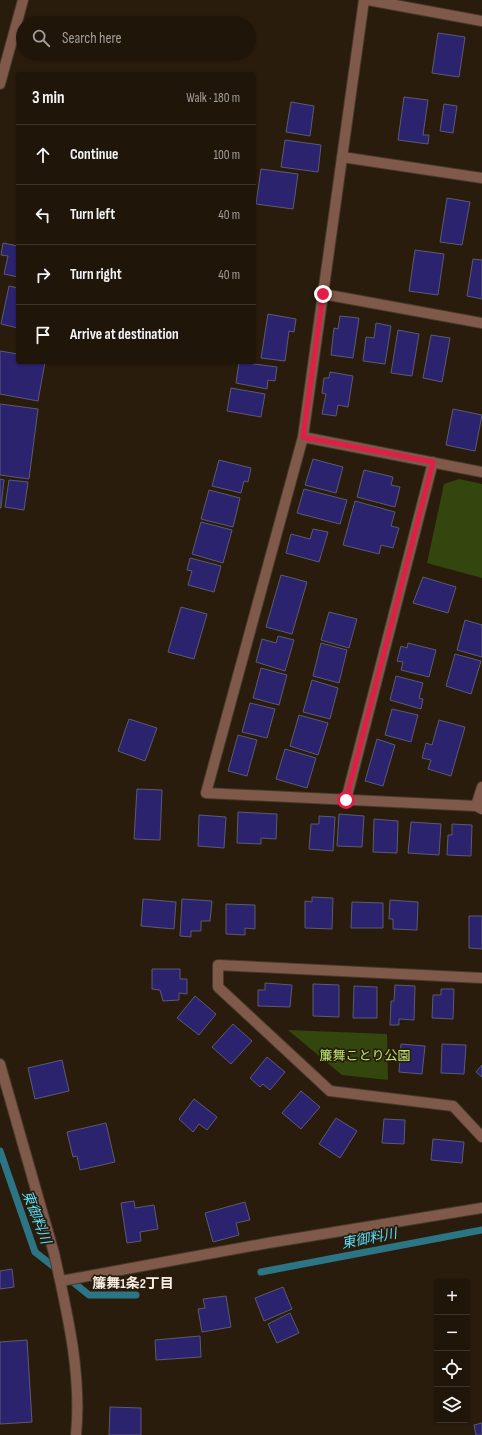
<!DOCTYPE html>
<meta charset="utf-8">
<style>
body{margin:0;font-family:"Sofia Sans Condensed","Noto Sans JP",sans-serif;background:#2d2217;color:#f1f3f6}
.controls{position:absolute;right:12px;bottom:12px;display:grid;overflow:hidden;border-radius:4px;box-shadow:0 1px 3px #0004}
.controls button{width:36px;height:36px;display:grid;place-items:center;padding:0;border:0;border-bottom:1px solid #3d342a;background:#201509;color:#f1f3f6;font:20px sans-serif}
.stop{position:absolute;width:12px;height:12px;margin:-9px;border:3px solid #e11d48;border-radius:50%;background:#fff}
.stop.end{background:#e11d48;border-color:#fff;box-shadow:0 1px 4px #0008}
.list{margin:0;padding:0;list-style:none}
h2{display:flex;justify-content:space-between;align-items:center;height:52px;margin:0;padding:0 16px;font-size:17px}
h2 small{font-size:13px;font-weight:400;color:#a29f9c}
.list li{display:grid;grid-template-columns:26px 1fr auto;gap:12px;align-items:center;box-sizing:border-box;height:60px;padding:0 16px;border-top:1px solid #3d342a}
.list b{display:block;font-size:15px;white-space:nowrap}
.list em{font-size:13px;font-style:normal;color:#a29f9c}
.icon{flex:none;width:22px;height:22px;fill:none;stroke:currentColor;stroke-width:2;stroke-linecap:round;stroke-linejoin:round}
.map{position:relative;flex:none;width:482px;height:1435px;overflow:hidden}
.search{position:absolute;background:#201509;box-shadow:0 1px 3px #0004;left:16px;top:16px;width:240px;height:44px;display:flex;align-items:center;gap:10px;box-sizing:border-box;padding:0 14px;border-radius:22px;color:#a29f9c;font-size:15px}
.panel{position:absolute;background:#201509;box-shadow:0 1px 3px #0004;left:16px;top:72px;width:240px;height:292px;border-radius:4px}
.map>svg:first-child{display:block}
</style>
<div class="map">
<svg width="482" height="1435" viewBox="0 0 482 1435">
<rect width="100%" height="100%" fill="#2a1c0c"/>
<!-- green -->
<path fill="#33460d" d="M459,479L482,484V578L427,563L444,484Z
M288,1030L387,1034L388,1080L342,1075Z"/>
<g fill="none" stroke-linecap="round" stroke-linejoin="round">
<!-- stream -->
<path stroke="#2b7584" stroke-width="7" d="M0,1151L35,1252L58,1270
M261,1272L482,1230
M68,1278L89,1295H136"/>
</g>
<!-- building -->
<path fill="#2c236f" stroke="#5a5b71" d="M61,19L79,23H60Z
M438,33L465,37L459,77L432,73Z
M404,97L428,100L423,135H429L428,144L398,140Z
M291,102L314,106L310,136L286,132Z
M444,104L457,106L453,133L440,131Z
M285,140L321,145L318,172L281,167Z
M261,169L298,174L293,209L256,204Z
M447,198L470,202L462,245L440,242Z
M3,243L18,246V277L4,274L8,256L1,255Z
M415,250L444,254L438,295L409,291Z
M473,259L482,260V299L467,296Z
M9,286L18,288V328L1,324Z
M268,314L296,319L294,332L289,331L285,361L261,358Z
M340,316L359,318L353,358L331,355L334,328L338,329Z
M376,323L391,326L385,364L363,361L366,337L374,338Z
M398,330L419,334L412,376L391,373Z
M431,335L450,338L442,382L423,378Z
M0,351L18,354V362H45L38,401L0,394Z
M239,362L277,367L275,381L268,380L267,389L236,383Z
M330,372L353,376L348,407L338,405L336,416L322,414L326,394L322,393L324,378H329Z
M231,388L265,394L261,417L227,411Z
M0,404L38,409L29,479L0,475Z
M453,409L482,415L475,451L446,445Z
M313,459L343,467L336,493L305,485Z
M219,460L251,468L248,482L244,481L241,493L212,486Z
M364,470L393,477L391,485L400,487L395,507L357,497Z
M0,479L4,480L1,508H0Z
M9,480L28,482L24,510L5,507Z
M304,489L347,500L340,524L297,513Z
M209,490L240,498L233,527L201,519Z
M355,501L395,512L391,526L399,528L393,548L381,545L379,554L343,545Z
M201,522L232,530L223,563L192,554Z
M313,529L328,532L319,562L286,553L291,534L310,539Z
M190,558L221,566L214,592L188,585L192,571L187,570Z
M281,575L307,582L292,634L266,627Z
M423,577L456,587L448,613L413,603Z
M181,607L207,614L194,659L168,652Z
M329,612L357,619L349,648L321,640Z
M465,620L482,625V657L457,650Z
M278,636L294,640L285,671L256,662L262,639L276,643Z
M321,643L347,650L339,683L313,676Z
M408,643L436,650L429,677L401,670L403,662L397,661L401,646L407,648Z
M455,654L481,661L471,694L446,686Z
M261,668L287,675L279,705L253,698Z
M396,676L423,683L419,698L423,699L421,709L390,700Z
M312,680L338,688L330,719L303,712Z
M250,703L275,709L267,738L242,732Z
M392,709L418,715L411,742L385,735Z
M299,715L328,723L318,755L290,746Z
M129,719L157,728L145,761L118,751Z
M439,720L465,727L451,776L428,769L431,760L422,758L426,743L432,745Z
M238,735L257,740L247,776L228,771Z
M377,739L395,745L383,786L365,781Z
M285,749L316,758L307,788L276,779Z
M137,789L162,790L160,840L134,839Z
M238,812L277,814L276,839L261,838V844L237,843Z
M339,814L364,816L362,847L337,846Z
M199,815L226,817L224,848L198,846Z
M319,816L335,817L333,851L309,849L311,824H319Z
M374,819L398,821L397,853L373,852Z
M411,822L441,824L439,855L408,853Z
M452,824L472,825L471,856L447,855L448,835H452Z
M312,897L333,898L332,929L305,928V901L312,902Z
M143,899L176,902L174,929L141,926Z
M182,899L212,901L210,921H201V931H191V937L180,936Z
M390,900L418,902L417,930L393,929V919H389Z
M352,902L383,903V928H351Z
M226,904L255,905V929L245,928V935L226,934Z
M469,916H482V949L469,948Z
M152,969H180V979H187V994L179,993V1000L163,1001L160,990L152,989Z
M265,983L292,985L290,1007L258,1006V990H265Z
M313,984L339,985V1017L313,1016Z
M395,985L415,986L414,1020L399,1019V1025H390L391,1001H394Z
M354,986L377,987V1018H353Z
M441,989H454L453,1019L432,1018L433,995H441Z
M195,996L216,1014L199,1035L177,1018Z
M233,1024L252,1041L231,1064L212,1047Z
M401,1044L425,1046L422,1074L399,1072Z
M442,1044L466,1045L464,1074L441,1073Z
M267,1057L285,1072L270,1090L263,1084L260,1087L250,1078Z
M62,1060L69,1091L35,1099L28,1068Z
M482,1065V1077L476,1072Z
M301,1091L320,1107L301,1129L282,1113Z
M194,1099L217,1117L207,1130L199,1124L193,1132L179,1119Z
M336,1118L357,1131L340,1158L319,1144Z
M384,1119L405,1120L404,1144L382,1143Z
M106,1123L115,1162L80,1170L77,1156L73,1157L67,1132Z
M433,1139L464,1142L462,1163L431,1160Z
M134,1201L135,1208L154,1205L158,1229L140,1232L141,1241L127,1243L121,1203Z
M245,1202L250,1220L236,1223L239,1235L213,1242L205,1213Z
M12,1269L14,1287L0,1289V1271Z
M283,1287L292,1309L264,1321L255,1298Z
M226,1296L231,1327L202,1332L198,1309L205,1308L203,1299Z
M290,1313L299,1333L277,1343L268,1324Z
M200,1336L201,1357L156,1360L155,1340Z
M27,1340L32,1422L0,1424V1342Z
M110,1407L141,1408V1435H109Z
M482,1423V1435H476L474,1425Z"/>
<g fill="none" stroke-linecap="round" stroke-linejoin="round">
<defs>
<path id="street" d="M364,0L303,437L206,793L476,806L482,809
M368,0L482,21
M0,84L23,0
M342,157L482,178
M323,294L482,323
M303,437L482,472
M346,800L433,462
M476,806L482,787
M482,978L218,965V987L330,1091L453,1106L482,1137
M0,1064L54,1253C67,1312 82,1374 76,1435
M61,1281L268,1243L482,1208"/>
</defs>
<!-- street casing -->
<use href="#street" stroke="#47392a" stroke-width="12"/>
<!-- street -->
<use href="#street" stroke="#7f594a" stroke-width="10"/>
</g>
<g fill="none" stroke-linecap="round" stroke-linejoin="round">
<!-- route -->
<path stroke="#e11d48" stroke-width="5" d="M323,294L303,437L433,462L346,800"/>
</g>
<g text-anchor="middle" stroke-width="3.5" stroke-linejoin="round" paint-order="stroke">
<!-- park labels -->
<g font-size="13" fill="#bbe972" stroke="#2a1c0c">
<text x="365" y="1060">簾舞ことり公園</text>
</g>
<!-- water labels -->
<g font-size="14" font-style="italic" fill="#54e1fc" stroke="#2a1c0c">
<text transform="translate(37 1217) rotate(69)" y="5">東御料川</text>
<text transform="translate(369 1238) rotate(-11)" y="5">東御料川</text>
</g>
<!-- neighbourhood labels -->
<g font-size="14" font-weight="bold" fill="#f7ede3" stroke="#2a1c0c">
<text x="133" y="1288">簾舞1条2丁目</text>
</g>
</g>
</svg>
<div class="controls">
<button>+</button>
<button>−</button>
<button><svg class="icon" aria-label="locate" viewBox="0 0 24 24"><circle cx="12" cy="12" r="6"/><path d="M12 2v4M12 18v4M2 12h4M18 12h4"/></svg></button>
<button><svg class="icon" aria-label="layers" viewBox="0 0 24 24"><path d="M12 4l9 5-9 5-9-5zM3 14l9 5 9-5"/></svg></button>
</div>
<div class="stop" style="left:346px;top:800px"></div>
<div class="stop end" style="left:323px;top:294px"></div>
<div class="search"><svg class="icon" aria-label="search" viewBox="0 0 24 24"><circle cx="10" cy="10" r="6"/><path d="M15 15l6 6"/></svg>Search here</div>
<section class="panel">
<h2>3 min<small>Walk · 180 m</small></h2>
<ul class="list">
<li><svg class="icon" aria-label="ahead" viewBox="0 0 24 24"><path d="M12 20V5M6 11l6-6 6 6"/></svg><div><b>Continue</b></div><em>100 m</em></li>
<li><svg class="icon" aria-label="left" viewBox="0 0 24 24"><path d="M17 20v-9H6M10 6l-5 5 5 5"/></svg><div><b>Turn left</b></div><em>40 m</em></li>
<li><svg class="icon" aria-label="right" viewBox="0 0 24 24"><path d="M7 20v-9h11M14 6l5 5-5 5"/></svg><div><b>Turn right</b></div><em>40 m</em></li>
<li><svg class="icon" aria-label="arrive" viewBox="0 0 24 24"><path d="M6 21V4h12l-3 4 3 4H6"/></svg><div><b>Arrive at destination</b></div></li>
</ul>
</section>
</div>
